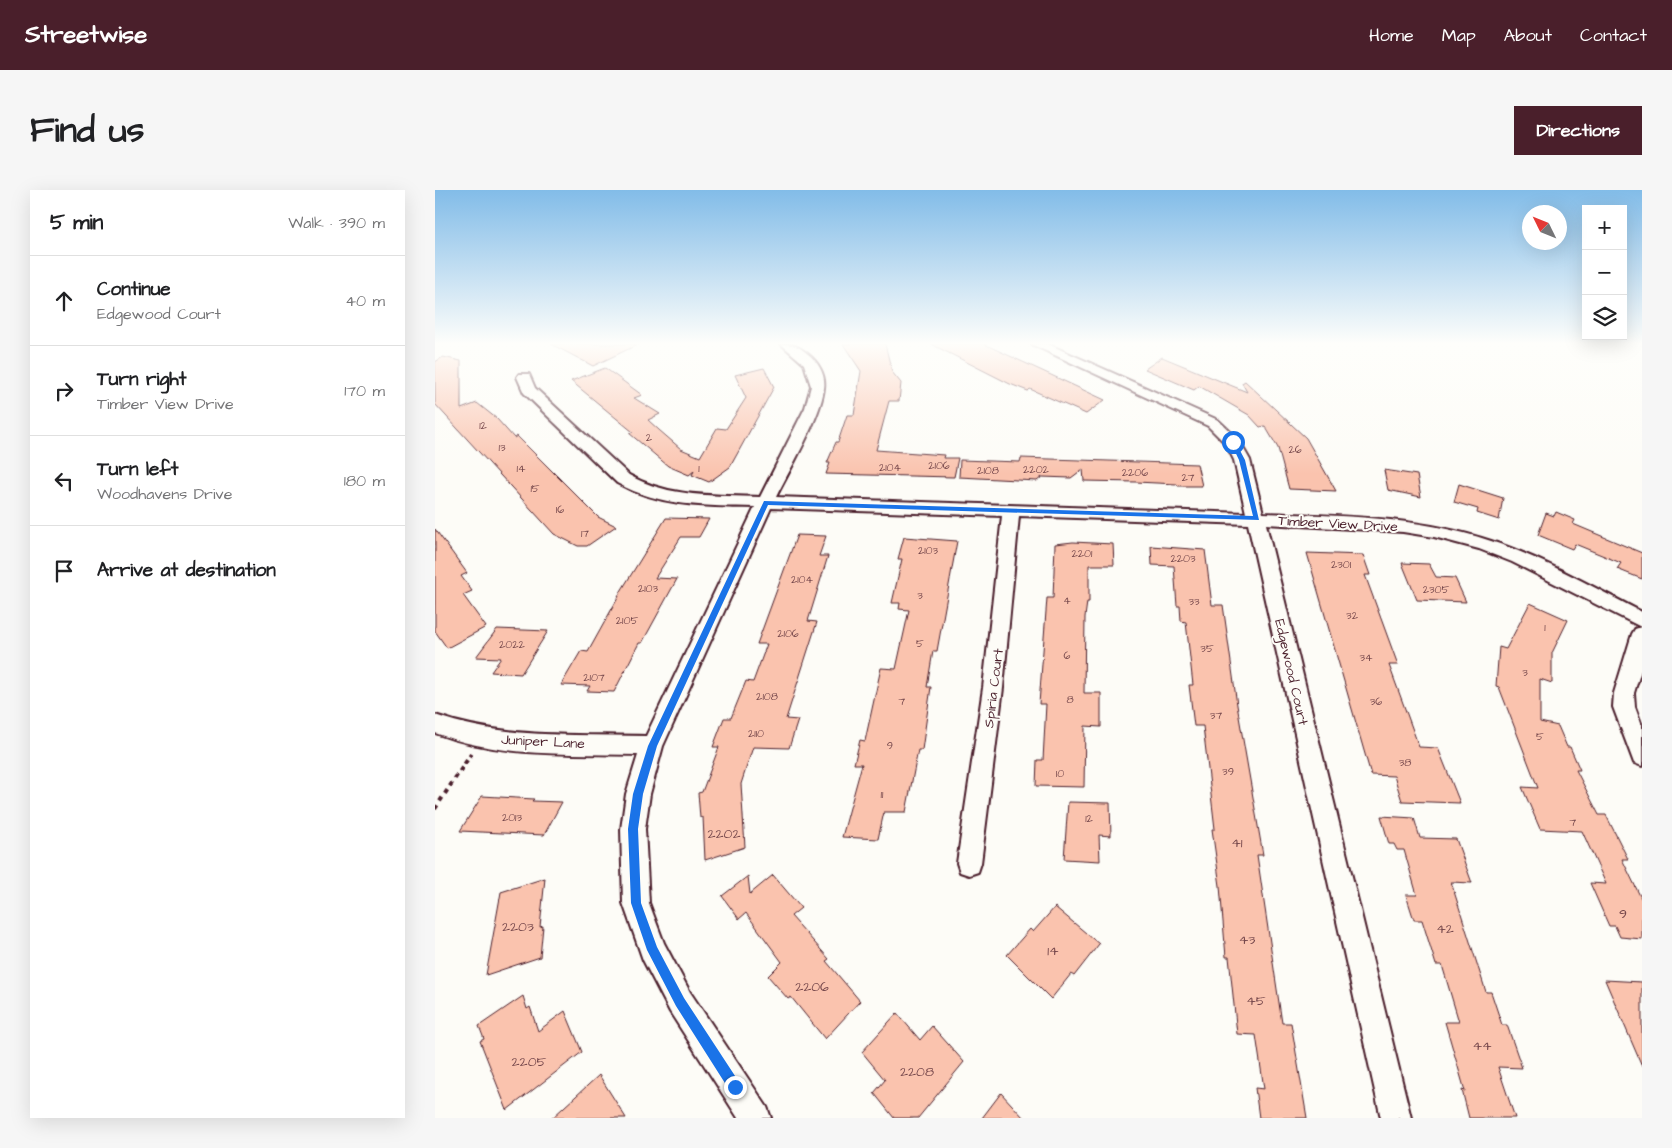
<!DOCTYPE html>
<meta charset="utf-8">
<style>
body{margin:0;font-family:"Architects Daughter",sans-serif;background:#f6f6f6;color:#202124}
.controls{position:absolute;right:15px;top:15px;display:grid;overflow:hidden;border-radius:0px;box-shadow:0 5px 20px #0002}
.controls button{width:45px;height:45px;display:grid;place-items:center;padding:0;border:0;border-bottom:1px solid #e0e0e0;background:#fff;color:#202124;font:25px sans-serif}
.compass{position:absolute;left:1087px;top:15px;width:45px;height:45px;border-radius:50%;background:#fff;box-shadow:0 5px 20px #0002;rotate:313deg}
.stop{position:absolute;width:15px;height:15px;margin:-11px;border:4px solid #1a73e8;border-radius:50%;background:#fff}
.stop.end{background:#1a73e8;border-color:#fff;box-shadow:0 1px 5px #0008}
.list{margin:0;padding:0;list-style:none}
h2{display:flex;justify-content:space-between;align-items:center;height:65px;margin:0;padding:0 20px;font-size:21px}
h2 small{font-size:16px;font-weight:400;color:#757577}
.list li{display:grid;grid-template-columns:32px 1fr auto;gap:15px;align-items:center;box-sizing:border-box;height:90px;padding:0 20px;border-top:1px solid #e0e0e0}
.list b{display:block;font-size:19px;white-space:nowrap}
.list p{margin:0;font-size:16px;white-space:nowrap;color:#757577}
.list em{font-size:16px;font-style:normal;color:#757577}
.icon{flex:none;width:28px;height:28px;fill:none;stroke:currentColor;stroke-width:2;stroke-linecap:round;stroke-linejoin:round}
.map{position:relative;flex:none;width:1207px;height:928px;overflow:hidden;border-radius:0px}
header{display:flex;align-items:center;gap:30px;box-sizing:border-box;height:70px;padding:0 25px;background:#4a1f2b;color:#fff}
header strong{font-size:24px}
nav{display:flex;gap:28px;margin-inline-start:auto;font-size:18px}
.intro{display:flex;align-items:center;justify-content:space-between;box-sizing:border-box;height:120px;padding:0 30px}
h1{margin:0;font-size:35px}
.button{padding:12px 22px;border-radius:0px;background:#4a1f2b;color:#fff;font-size:18px;font-weight:700}
main{display:flex;gap:30px;padding:0 30px}
aside{flex:1;background:#fff;border-radius:0px;box-shadow:0 5px 20px #0002}
.map>svg:first-child{display:block}
</style>
<header>
<strong>Streetwise</strong>
<nav><a>Home</a><a>Map</a><a>About</a><a>Contact</a></nav>
</header>
<div class="intro"><h1>Find us</h1><a class="button">Directions</a></div>
<main>
<aside>
<h2>5 min<small>Walk · 390 m</small></h2>
<ul class="list">
<li><svg class="icon" aria-label="ahead" viewBox="0 0 24 24"><path d="M12 20V5M6 11l6-6 6 6"/></svg><div><b>Continue</b><p>Edgewood Court</p></div><em>40 m</em></li>
<li><svg class="icon" aria-label="right" viewBox="0 0 24 24"><path d="M7 20v-9h11M14 6l5 5-5 5"/></svg><div><b>Turn right</b><p>Timber View Drive</p></div><em>170 m</em></li>
<li><svg class="icon" aria-label="left" viewBox="0 0 24 24"><path d="M17 20v-9H6M10 6l-5 5 5 5"/></svg><div><b>Turn left</b><p>Woodhavens Drive</p></div><em>180 m</em></li>
<li><svg class="icon" aria-label="arrive" viewBox="0 0 24 24"><path d="M6 21V4h12l-3 4 3 4H6"/></svg><div><b>Arrive at destination</b></div></li>
</ul>
</aside>
<div class="map">
<svg width="1207" height="928" viewBox="0 0 1207 928">
<rect width="100%" height="100%" fill="#fdfcf7"/>
<filter id="ink" filterUnits="userSpaceOnUse"><feTurbulence type="fractalNoise" baseFrequency=".02" numOctaves="2"/><feDisplacementMap in="SourceGraphic" scale="10" xChannelSelector="R" yChannelSelector="G"/><feConvolveMatrix kernelMatrix="1 2 1 2 8 2 1 2 1" color-interpolation-filters="sRGB"/></filter>
<g filter="url(#ink)">
<!-- building -->
<path fill="#fac3ae" stroke="#4a1f2b" d="M116,154H204L158,176Z
M408,154H450L457,182L466,193L464,211H454L441,260L509,265L508,268H523L519,287L391,284L395,273H392L401,252H403L412,225H419L426,181Z
M496,154H549L670,210L651,224L595,199L593,201L575,194Z
M8,167L26,171V219L42,213L62,229L79,248L82,246L163,327L181,336L152,356H143L119,344L0,214V172Z
M727,167L812,202L807,193L810,191L871,248L901,301L854,299L843,258L830,236L825,237L814,225L764,196L759,200L710,179Z
M170,178L207,205L199,208L225,224L213,230L224,240L246,259L265,267L282,238L291,239L311,208L300,185L329,178L339,197L295,277L274,292L257,285L259,281L254,285L233,276L194,243L198,242L136,191Z
M586,268L762,274L767,296H743L742,294L701,292L649,291L648,279L636,288L607,287L602,291L524,287L525,270L585,272Z
M949,280L982,285L986,307L953,300Z
M1024,294L1068,308L1064,330L1042,323L1043,319L1019,312Z
M1121,322L1140,330L1138,334L1207,363V389L1182,379L1186,373L1140,354L1137,359L1103,345L1111,323L1119,326Z
M231,328L274,329L264,347H246L220,388L242,389L207,453H204L179,502L152,501L155,496L126,495L146,461L153,462L184,406H183Z
M0,339L32,383L26,386L37,401L28,405L51,437L12,458L0,441Z
M362,345L391,346L384,366H393L373,431L382,432L351,529L363,530L354,558L318,557L306,594L310,657L270,670L268,627L265,628L263,603L267,602L284,557H278L289,528H296L311,491L318,492L332,454H322Z
M469,347L522,351L502,461H498L492,497H496L487,560H483L471,622H449L443,649L407,647L427,574H419L425,550L430,551L446,478L461,479L474,420L464,419L465,413H457L467,369H463Z
M638,352L678,354L679,375H654V412H652L650,427L649,503H666V537L650,536L649,597L601,596L602,570H608L611,514H604L612,408H618L620,354Z
M716,356L770,360L777,415H788L802,515L828,665H822L847,833H856L872,928H824L820,898L829,899L821,845L802,844L794,767H791L785,696L777,639H780L768,536H759L754,495H758L751,432L746,431L745,416H742L739,376L717,375Z
M872,363L928,365L935,385H930L963,475H954L984,557L1003,558L1025,613L967,611L959,586L936,585Z
M967,373L994,374L1001,387L1020,388L1031,412L982,410Z
M1095,413L1133,430L1117,463V493L1105,489V532L1123,536L1132,557H1135L1145,580H1141L1164,625H1171L1193,669H1187L1207,710V749L1185,747L1180,736H1174L1155,693L1171,694L1147,641L1105,639L1087,597L1103,598L1064,497L1061,496L1064,457L1071,459Z
M62,439L113,441L86,484L56,482L66,468L41,467Z
M47,606L99,609L97,611L127,612L109,645L25,641Z
M633,612L675,613L676,646L664,645L665,671L629,669Z
M946,626L979,628L985,648L1021,649L1037,693L1016,692L1051,802H1056L1067,835H1072L1087,878L1063,877L1080,928H1034L1027,900L1030,901L1010,832H1024L1007,775H1001L987,730H979L971,705H982L969,660H962L959,654H954Z
M338,685L366,718L356,726L394,769L391,771L425,811L390,849L356,807L353,809L333,786L347,772L311,723L304,729L287,706L313,686L315,704Z
M110,688L105,737L108,736L105,767L51,785L66,702Z
M620,717L664,754L639,786L636,784L616,809L572,765L595,739L598,742Z
M1170,790L1207,792V876Z
M88,806L92,819L95,817L103,841L130,821L147,862L72,920L45,851L49,849L44,836Z
M462,823L485,850L497,836L529,872L483,928H459L439,903L450,890L427,862Z
M164,885L191,928H117Z
M566,903L589,928H547Z"/>
<g fill="none" stroke-linecap="round" stroke-linejoin="round">
<defs>
<path id="street" d="M346,154C359,154 363,156 373,164C383,172 391,185 389,198C386,227 355,279 341,307L811,323L799,270L791,254L773,236L596,154H613L783,230L803,249L815,270L828,323C905,326 982,326 1056,351C1108,368 1158,397 1207,422V477L1199,503L1200,517L1207,536V576L1199,573L1178,517L1179,503L1197,444L1200,439L1206,437L1077,372L1044,359L999,347L968,342L831,334L976,928H946L813,334L584,326L568,498L546,673L543,682L534,685L525,682L522,673L548,498L567,326L336,318L228,556L215,604L210,639L214,713L229,753L255,802L332,917L336,928H303L235,822L208,770L188,713L186,639L191,604L203,565C135,563 65,568 0,543V525C68,549 140,544 211,546L320,317C273,316 225,317 182,293L89,203L82,187L84,184H94L100,198L194,285C234,308 280,305 325,307L370,218L376,196L369,174Z"/>
</defs>
<!-- street casing -->
<use href="#street" stroke="#4a1f2b" stroke-width="4"/>
<!-- path -->
<path stroke="#4a1f2b" stroke-width="4" stroke-dasharray="4.5 4.5" stroke-linecap="butt" d="M0,619L36,564"/>
<!-- street -->
<use href="#street" fill="#fdfcf7" fill-rule="evenodd"/>
</g>
</g>
<!-- sky -->
<linearGradient id="sky" x2="0" y2="1"><stop stop-color="#82bce8"/><stop offset="0.54" stop-color="#fefefb"/><stop offset="1" stop-color="#fefefb" stop-opacity="0"/></linearGradient>
<rect width="1207" height="284" fill="url(#sky)"/>
<!-- route -->
<path fill="#1a73e8" d="M795,251H800L810,270L824,330L333,315L222,556L208,604L203,639L206,713L222,757L249,808L304,892L306,897L304,901L300,903L295,901L241,816L212,760L196,713L193,639L198,604L213,556L329,311L818,326L804,270Z"/>
<g text-anchor="middle" stroke-width="4" stroke-linejoin="round" paint-order="stroke">
<!-- number labels -->
<g font-size="11" fill="#76484c">
<text x="48" y="239">12</text>
<text x="214" y="251">2</text>
<text x="67" y="261">13</text>
<text x="860" y="263">26</text>
<text x="504" y="279">2106</text>
<text x="455" y="281">2104</text>
<text x="86" y="282">14</text>
<text x="264" y="282">1</text>
<text x="601" y="283">2202</text>
<text x="553" y="284">2108</text>
<text x="700" y="286">2206</text>
<text x="753" y="291">27</text>
<text x="100" y="302">15</text>
<text x="125" y="323">16</text>
<text x="150" y="347">17</text>
<text x="493" y="364">2103</text>
<text x="647" y="367">2201</text>
<text x="748" y="372">2203</text>
<text x="906" y="378">2301</text>
<text x="367" y="393">2104</text>
<text x="213" y="402">2103</text>
<text x="1001" y="403">2305</text>
<text x="485" y="409">3</text>
<text x="632" y="414">4</text>
<text x="759" y="415">33</text>
<text x="917" y="429">32</text>
<text x="192" y="434">2105</text>
<text x="1110" y="441">1</text>
<text x="353" y="447">2106</text>
<text x="485" y="457">5</text>
<text x="77" y="458">2022</text>
<text x="772" y="462">35</text>
<text x="632" y="469">6</text>
<text x="931" y="471">34</text>
<text x="1090" y="486">3</text>
<text x="159" y="491">2107</text>
<text x="332" y="510">2108</text>
<text x="635" y="513">8</text>
<text x="467" y="515">7</text>
<text x="941" y="515">36</text>
<text x="781" y="529">37</text>
<text x="321" y="547">2110</text>
<text x="1105" y="550">5</text>
<text x="455" y="559">9</text>
<text x="970" y="576">38</text>
<text x="793" y="585">39</text>
<text x="625" y="587">10</text>
<text x="447" y="608">11</text>
<text x="77" y="631">2013</text>
<text x="654" y="632">12</text>
<text x="1138" y="636">7</text>
</g>
<!-- street labels -->
<g font-size="14" fill="#4a1f2b" stroke="#fdfcf7">
<text transform="translate(903 333) rotate(3)" y="5">Timber View Drive</text>
<text transform="translate(857 482) rotate(77)" y="5">Edgewood Court</text>
<text transform="translate(558 498) rotate(-83)" y="5">Spiria Court</text>
<text transform="translate(108 551) rotate(3)" y="5">Juniper Lane</text>
</g>
<!-- near-number labels -->
<g font-size="14" fill="#76484c">
<text x="289" y="648">2202</text>
<text x="802" y="657">41</text>
<text x="1188" y="728">9</text>
<text x="83" y="741">2203</text>
<text x="1010" y="743">42</text>
<text x="812" y="754">43</text>
<text x="618" y="765">14</text>
<text x="377" y="801">2206</text>
<text x="821" y="815">45</text>
<text x="1047" y="860">44</text>
<text x="94" y="876">2205</text>
<text x="482" y="886">2208</text>
</g>
</g>
</svg>
<div class="controls">
<button>+</button>
<button>−</button>
<button><svg class="icon" aria-label="layers" viewBox="0 0 24 24"><path d="M12 4l9 5-9 5-9-5zM3 14l9 5 9-5"/></svg></button>
</div>
<svg class="compass" viewBox="-18 -18 36 36"><path d="M0-13l5 13h-10z" fill="#e53935"/><path d="M0 13l5-13h-10z" fill="#757577"/></svg>
<div class="stop" style="left:798px;top:252px"></div>
<div class="stop end" style="left:300px;top:897px"></div>
</div>
</main>
